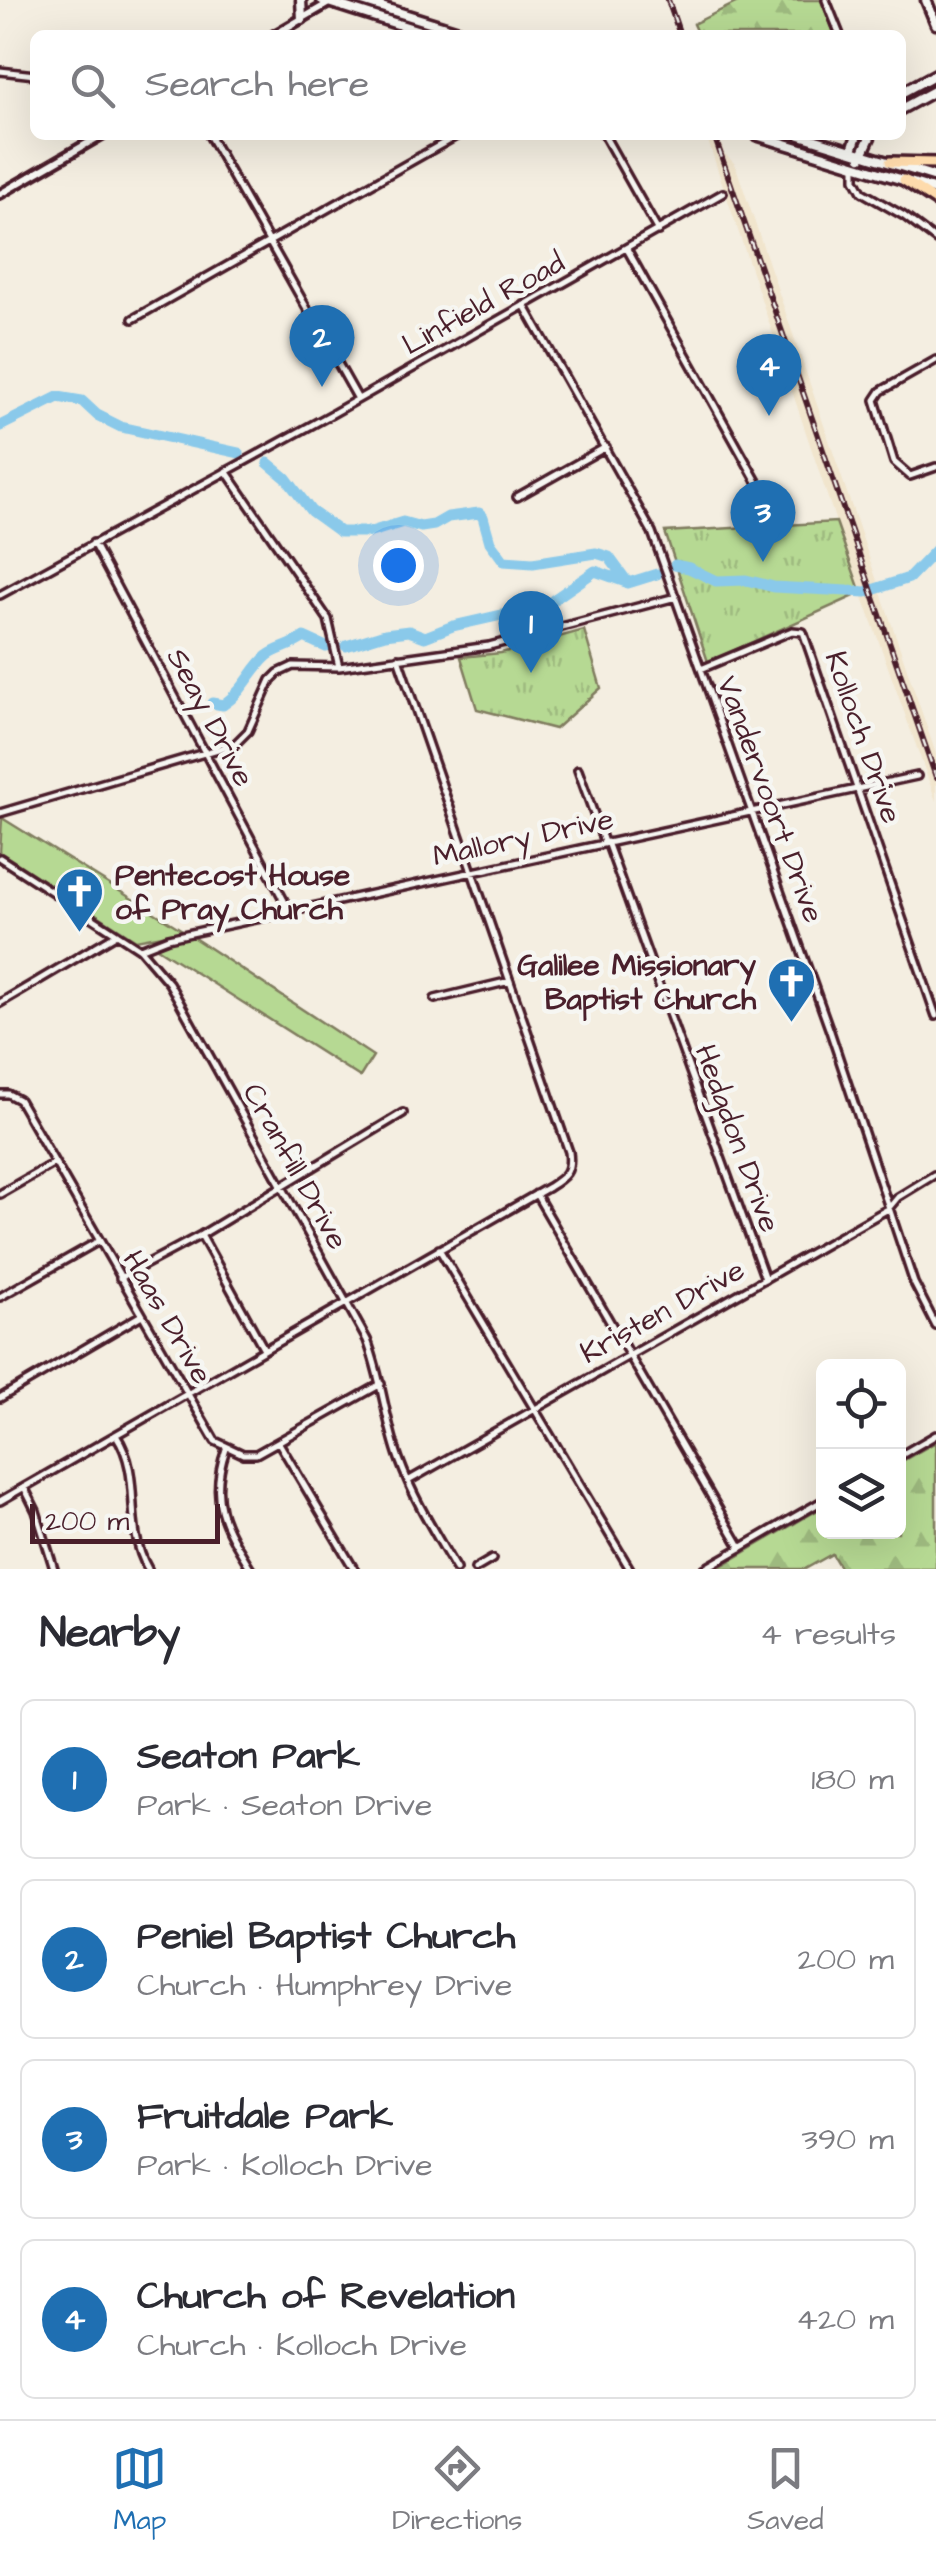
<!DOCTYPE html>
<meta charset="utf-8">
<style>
body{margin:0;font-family:"Architects Daughter",sans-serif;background:#f7f7f7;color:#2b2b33}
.controls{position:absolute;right:30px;bottom:30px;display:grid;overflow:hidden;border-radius:15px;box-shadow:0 10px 40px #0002}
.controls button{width:90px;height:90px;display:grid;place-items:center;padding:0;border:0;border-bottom:2px solid #e1e1e2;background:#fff;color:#2b2b33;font:50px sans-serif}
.scale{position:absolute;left:30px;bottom:25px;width:190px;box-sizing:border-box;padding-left:10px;border:5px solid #4a1f2b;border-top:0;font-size:28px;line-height:35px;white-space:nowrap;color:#4a1f2b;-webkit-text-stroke:8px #f6f6f2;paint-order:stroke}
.you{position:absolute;left:398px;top:565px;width:35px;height:35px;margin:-25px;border:8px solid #fff;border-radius:50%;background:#1a73e8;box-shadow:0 0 0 15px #1a73e833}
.badge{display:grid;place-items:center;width:65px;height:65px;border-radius:50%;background:#1f6fb2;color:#fff;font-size:32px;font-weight:700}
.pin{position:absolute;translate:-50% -82px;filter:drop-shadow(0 2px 5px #0008)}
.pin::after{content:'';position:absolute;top:52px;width:35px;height:30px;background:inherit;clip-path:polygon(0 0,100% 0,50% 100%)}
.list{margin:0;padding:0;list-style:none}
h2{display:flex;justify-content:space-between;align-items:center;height:130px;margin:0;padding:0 40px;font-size:42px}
h2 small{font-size:32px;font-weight:400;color:#7c7c81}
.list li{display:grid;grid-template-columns:65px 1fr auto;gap:30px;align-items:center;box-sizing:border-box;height:160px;margin:0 20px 20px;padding:0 20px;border:2px solid #e1e1e2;border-radius:15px}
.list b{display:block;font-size:38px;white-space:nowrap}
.list p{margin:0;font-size:32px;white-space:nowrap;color:#7c7c81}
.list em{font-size:32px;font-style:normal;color:#7c7c81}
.icon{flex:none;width:55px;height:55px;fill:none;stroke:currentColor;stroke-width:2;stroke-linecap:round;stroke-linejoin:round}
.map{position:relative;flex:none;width:936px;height:1569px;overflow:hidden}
.search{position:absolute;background:#fff;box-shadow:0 10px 40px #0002;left:30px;right:30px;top:30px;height:110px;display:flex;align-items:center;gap:25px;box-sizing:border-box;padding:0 35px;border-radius:15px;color:#7c7c81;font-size:38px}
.sheet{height:850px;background:#fff}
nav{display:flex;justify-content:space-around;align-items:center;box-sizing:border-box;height:140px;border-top:2px solid #e1e1e2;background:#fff;font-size:28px;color:#7c7c81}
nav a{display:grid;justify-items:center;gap:5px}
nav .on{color:#1f6fb2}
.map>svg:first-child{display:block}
</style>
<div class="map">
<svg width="936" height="1569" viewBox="0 0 936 1569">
<defs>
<pattern id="forest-firs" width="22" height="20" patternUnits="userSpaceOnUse" patternTransform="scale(2.5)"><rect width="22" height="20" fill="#b6d993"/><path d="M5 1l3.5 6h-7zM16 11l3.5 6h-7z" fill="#9eba7f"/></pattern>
<pattern id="park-tufts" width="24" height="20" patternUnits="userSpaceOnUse" patternTransform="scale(2.5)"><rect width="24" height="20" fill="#b6d993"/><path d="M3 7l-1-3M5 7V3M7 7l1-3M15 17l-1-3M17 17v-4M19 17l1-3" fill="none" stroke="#9eba7f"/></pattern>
</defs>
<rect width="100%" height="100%" fill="#f4eee1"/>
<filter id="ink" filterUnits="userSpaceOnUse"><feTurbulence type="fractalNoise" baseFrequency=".01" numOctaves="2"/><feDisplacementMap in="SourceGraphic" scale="20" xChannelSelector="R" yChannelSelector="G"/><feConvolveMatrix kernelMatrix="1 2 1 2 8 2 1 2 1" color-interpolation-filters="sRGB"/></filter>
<g filter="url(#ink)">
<!-- built -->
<path fill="#f1e5cd" d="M706,135H718L724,153L735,164L936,754V801L836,522Z"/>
<!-- grass -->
<path fill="#b6d993" stroke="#807c5f" stroke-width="2.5" d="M2,818L184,931L136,940L0,852Z
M191,936L373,1056L360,1077L154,946Z"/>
<!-- forest -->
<path fill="url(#forest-firs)" stroke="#807c5f" stroke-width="2.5" d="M742,0H821L835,35H698L693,24Z
M936,1442V1569H841L832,1554L805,1569H716L823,1507L824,1532H898L899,1463Z"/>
<!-- park -->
<path fill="url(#park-tufts)" stroke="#807c5f" stroke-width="2.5" d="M836,522L861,593L708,662L665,532Z
M584,630L601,688L555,729L477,709L461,657L501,653Z"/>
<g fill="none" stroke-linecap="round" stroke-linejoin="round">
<!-- river -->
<path stroke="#8ac9ea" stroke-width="11" d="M0,426L58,397L82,401L97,415L121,427L239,453
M268,463L286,478L311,511L340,532H371L403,522L421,527L434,525L448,517L479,513L483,517L490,542L504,561L533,563L596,553L609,557L628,583L657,574
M675,565L689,568L716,581L746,580L774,587L866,592L909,578L936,550
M346,646L385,634L409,631L425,637L453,626L546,605L595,571L626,582
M212,703L223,705C245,690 251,670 267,656C277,648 293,646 304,637L326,647"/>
<defs>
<path id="minor" d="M826,0L840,35
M0,71L35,75
M209,135L358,399
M604,135L658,231
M855,165V179L862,192L904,216L936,240
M627,249L779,521
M524,305L652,532L830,1031L914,1283L936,1326
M133,319L458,135
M936,360L881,391L875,400L894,462L910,476L936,467
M226,471L328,619L339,667
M517,497L606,447
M93,543L289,910
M0,595L332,414L723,193
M701,669L792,631L803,632L936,1016
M578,770L604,842
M0,813L235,744L248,731L271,680L278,673L293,666L339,667L489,646L676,597
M607,842L765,1279
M0,858L140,949L169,983L367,1340C382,1379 385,1420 399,1459C413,1498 435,1533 456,1569
M140,949L168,938L917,776
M435,999L510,981
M0,1003L117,934
M0,1094H8L19,1100L215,1441L243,1454H256L381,1384
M0,1194L54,1163
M536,1194L741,1548
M201,1235L264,1349
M439,1249L630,1569
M120,1278L201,1235L403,1113
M0,1297L97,1242
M0,1398L140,1316
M116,1435C144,1478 122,1524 148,1569
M279,1443L354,1569
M226,1449C208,1501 224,1525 251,1569
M898,1457L936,1435
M408,1481L888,1209L898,1197L934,1175
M24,1487L36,1511L54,1569
M0,1501L549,1187C565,1177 572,1172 569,1152L398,658
M475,1569L492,1559
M704,1569L824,1500"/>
<path id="tertiary" d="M274,35L329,3
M0,194L102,135"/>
<path id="secondary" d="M301,0L302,19
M322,0L432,35
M359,0L471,35
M926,0L936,24
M901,93L936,74
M901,109L936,90
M756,135L936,190
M800,135L936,177
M852,150L857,135
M861,157L871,135"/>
<path id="motorway" d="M890,162L936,163
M904,180L936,201"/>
</defs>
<!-- minor casing -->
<use href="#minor" stroke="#4a1f2b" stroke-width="12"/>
<!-- tertiary casing -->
<use href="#tertiary" stroke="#4a1f2b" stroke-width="14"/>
<!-- secondary casing -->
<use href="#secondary" stroke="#4a1f2b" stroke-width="15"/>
<!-- motorway casing -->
<use href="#motorway" stroke="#4a1f2b" stroke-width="16"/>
<!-- minor -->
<use href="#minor" stroke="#f6f6f2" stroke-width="5"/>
<!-- tertiary -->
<use href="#tertiary" stroke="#f6f6f2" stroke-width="6"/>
<!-- secondary -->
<use href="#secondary" stroke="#f6f6f2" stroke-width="8"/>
<!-- motorway -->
<use href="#motorway" stroke="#fedbac" stroke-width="9"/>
<defs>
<path id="rail" d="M668,0L680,35
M714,135L936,777"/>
</defs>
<!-- rail casing -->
<use href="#rail" stroke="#4a1f2b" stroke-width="6"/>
<!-- rail -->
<use href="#rail" stroke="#f6f6f2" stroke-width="2.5" stroke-dasharray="8" stroke-linecap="butt"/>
</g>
</g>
<!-- icons -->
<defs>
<symbol id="church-pin" viewBox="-11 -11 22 30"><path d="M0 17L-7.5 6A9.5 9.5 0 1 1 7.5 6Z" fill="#1f6fb2" stroke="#f6f6f2"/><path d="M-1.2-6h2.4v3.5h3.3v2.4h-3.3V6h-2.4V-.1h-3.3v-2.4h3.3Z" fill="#fff"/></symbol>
</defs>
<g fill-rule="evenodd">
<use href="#church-pin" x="52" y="864" width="55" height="75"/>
<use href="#church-pin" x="764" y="954" width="55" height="75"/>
</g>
<g text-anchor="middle" stroke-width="9" stroke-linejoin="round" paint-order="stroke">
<!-- street labels -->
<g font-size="30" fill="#4a1f2b" stroke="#f6f6f2">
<text transform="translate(483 303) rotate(-29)" y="10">Linfield Road</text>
<text transform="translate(211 717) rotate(62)" y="10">Seay Drive</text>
<text transform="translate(864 737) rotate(71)" y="10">Kolloch Drive</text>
<text transform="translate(771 799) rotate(70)" y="10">Vandervoort Drive</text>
<text transform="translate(523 837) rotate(-12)" y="10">Mallory Drive</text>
<text transform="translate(738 1138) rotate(70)" y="10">Hedgdon Drive</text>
<text transform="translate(296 1166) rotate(61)" y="10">Cranfill Drive</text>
<text transform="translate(662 1311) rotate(-29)" y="10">Kristen Drive</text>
<text transform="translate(168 1317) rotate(60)" y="10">Haas Drive</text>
</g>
<!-- poi labels -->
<g font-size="30" font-weight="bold" fill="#4a1f2b" stroke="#f6f6f2" text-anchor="start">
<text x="115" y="885">Pentecost House<tspan x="115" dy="34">of Pray Church</tspan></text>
<text x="756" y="975" text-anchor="end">Galilee Missionary<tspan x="756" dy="34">Baptist Church</tspan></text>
</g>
</g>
</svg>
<div class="controls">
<button><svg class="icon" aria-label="locate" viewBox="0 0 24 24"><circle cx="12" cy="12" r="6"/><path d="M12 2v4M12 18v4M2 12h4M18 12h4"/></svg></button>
<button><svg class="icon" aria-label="layers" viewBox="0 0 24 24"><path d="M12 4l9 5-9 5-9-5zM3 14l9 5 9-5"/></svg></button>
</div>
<div class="scale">200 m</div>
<div class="you"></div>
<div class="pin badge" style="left:531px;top:673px">1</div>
<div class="pin badge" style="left:322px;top:387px">2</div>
<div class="pin badge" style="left:763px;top:562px">3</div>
<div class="pin badge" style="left:769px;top:416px">4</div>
<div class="search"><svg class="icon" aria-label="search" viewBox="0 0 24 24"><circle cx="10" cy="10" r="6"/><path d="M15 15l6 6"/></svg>Search here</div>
</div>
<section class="sheet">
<h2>Nearby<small>4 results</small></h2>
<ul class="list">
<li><span class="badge">1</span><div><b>Seaton Park</b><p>Park · Seaton Drive</p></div><em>180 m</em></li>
<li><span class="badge">2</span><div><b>Peniel Baptist Church</b><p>Church · Humphrey Drive</p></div><em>200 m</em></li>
<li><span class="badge">3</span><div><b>Fruitdale Park</b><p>Park · Kolloch Drive</p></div><em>390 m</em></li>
<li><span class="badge">4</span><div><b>Church of Revelation</b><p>Church · Kolloch Drive</p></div><em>420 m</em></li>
</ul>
</section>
<nav>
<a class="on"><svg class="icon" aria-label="map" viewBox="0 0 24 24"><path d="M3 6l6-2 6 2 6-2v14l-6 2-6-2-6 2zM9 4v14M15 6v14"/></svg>Map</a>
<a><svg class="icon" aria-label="directions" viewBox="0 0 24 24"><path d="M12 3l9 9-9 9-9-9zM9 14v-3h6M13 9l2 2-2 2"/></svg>Directions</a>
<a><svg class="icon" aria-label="saved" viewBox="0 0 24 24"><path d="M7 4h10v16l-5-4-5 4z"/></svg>Saved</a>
</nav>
